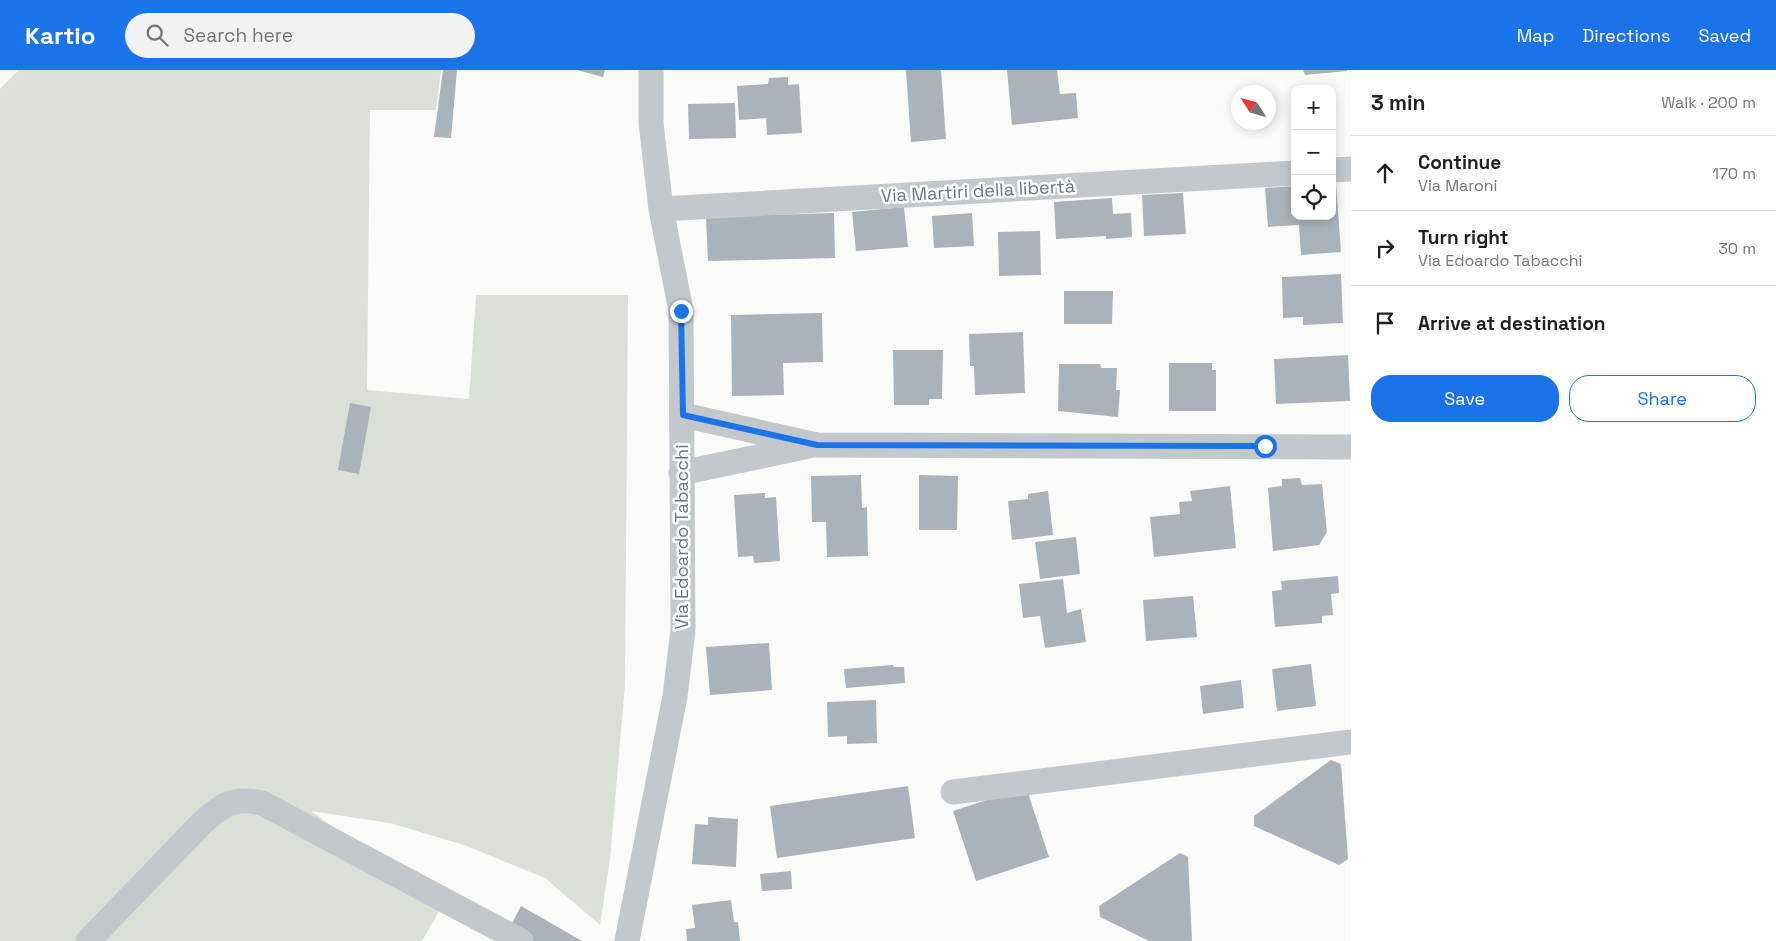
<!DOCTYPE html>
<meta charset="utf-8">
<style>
body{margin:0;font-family:"Space Grotesk",sans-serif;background:#f2f2f2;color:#202124}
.controls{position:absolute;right:15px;top:15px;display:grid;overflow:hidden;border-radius:10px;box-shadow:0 2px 12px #0003}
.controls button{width:45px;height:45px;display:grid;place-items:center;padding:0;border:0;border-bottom:1px solid #e0e0e0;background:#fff;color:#202124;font:25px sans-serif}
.compass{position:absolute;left:1231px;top:15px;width:45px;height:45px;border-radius:50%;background:#fff;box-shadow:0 2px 12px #0003;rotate:307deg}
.stop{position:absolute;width:15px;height:15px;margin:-11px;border:4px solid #1a73e8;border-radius:50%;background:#fff}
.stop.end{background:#1a73e8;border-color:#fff;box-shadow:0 1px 5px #0008}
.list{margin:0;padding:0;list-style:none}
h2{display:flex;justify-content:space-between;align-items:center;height:65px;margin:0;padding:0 20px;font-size:21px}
h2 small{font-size:16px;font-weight:400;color:#757577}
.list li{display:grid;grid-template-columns:32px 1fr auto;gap:15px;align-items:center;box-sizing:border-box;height:75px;padding:0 20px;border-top:1px solid #e0e0e0}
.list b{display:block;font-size:19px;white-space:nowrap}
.list p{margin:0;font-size:16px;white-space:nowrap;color:#757577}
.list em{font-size:16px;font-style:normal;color:#757577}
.actions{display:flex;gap:10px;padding:15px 20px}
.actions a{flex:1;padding:11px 0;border:1px solid #1a73e8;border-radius:20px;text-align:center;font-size:18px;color:#1a73e8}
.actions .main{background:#1a73e8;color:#fff}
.icon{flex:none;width:28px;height:28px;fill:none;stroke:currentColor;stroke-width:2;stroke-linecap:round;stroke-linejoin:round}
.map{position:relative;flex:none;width:1351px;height:871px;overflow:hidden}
header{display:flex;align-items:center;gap:30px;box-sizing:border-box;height:70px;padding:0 25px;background:#1a73e8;color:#fff}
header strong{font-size:24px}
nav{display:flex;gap:28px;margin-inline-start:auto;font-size:18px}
.search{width:350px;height:45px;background:#f2f2f2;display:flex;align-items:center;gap:12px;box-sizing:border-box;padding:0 18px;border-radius:28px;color:#757577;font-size:19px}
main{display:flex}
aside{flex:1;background:#fff}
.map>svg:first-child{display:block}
</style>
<header>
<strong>Kartio</strong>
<div class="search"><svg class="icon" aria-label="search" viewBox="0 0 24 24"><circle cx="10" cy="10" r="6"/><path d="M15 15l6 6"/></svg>Search here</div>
<nav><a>Map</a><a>Directions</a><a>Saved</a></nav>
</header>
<main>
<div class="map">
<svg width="1351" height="871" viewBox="0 0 1351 871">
<rect width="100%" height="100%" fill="#fafaf8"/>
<!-- green -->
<path fill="#dadfd7" d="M19,0H441L436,40H370L367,320L469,329L476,225H628L625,614L610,789L600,855L545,808L464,775L390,753L311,741L442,836L422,871H0V19Z"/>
<!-- building -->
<path fill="#aab3b9" d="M443,0H457L451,68L434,67Z
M577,0H605L603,7Z
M906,0H941L946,69L911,72Z
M1007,0H1057L1060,24L1076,23L1078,48L1012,55Z
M1303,0H1347V1L1305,5Z
M788,7V15L799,14L802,63L767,65L766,48L739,50L737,16L768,14L769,8Z
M735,33L736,68L689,69L688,34Z
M1332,113H1336L1341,182L1301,185L1299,155L1268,157L1265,118L1295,116V146H1332Z
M1183,123L1186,164L1144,166L1142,125Z
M1112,128L1113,144L1131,143L1132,167L1106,169V166L1056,169L1054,132Z
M904,137L908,177L856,181L852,142Z
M834,143L835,188L708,191L706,147Z
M972,143L974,176L934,178L932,146Z
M1040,161L1041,205L999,206L998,162Z
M1341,204L1343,253L1303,255V247L1283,248L1282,207Z
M1064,221H1113L1112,254H1064Z
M822,243L823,292L783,293L784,325L732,326L731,245Z
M1023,262L1025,323L975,325L974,296H970L969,264Z
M893,280H943L942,329H929V335H894Z
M1348,285L1350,331L1276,334L1274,289Z
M1169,293H1212V300H1216V341H1169Z
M1059,294H1100L1101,298H1117L1116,320H1120L1118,347L1058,341Z
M350,333L371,337L359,404L338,400Z
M861,405L862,438L867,437L868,486L827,487L826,452H812L811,406Z
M919,405L958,406L957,460H919Z
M1300,408L1302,415L1322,414L1327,462L1319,475L1273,481L1268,418L1282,416V409Z
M1230,416L1236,478L1154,487L1150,447L1180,444L1179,432L1192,431L1190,421Z
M1048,421L1053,465L1012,470L1008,431L1028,429V424Z
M765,423V428L776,427L780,491L754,493L753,486L738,487L734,425Z
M1076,467L1080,504L1040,509L1035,472Z
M1338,506L1339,523L1331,524L1333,545L1322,546V553L1275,557L1272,521L1282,520L1281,511Z
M1063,509L1067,543L1081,539L1086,572L1045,578L1040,546L1023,548L1019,514Z
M1193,526L1197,567L1146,571L1143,530Z
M769,573L772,620L710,625L706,577Z
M1311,594L1316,636L1277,641L1272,599Z
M893,595L894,597H904L905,613L846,618L844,599Z
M1241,610L1244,638L1203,644L1200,616Z
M876,630L877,673L847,674V666L828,667L827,632Z
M1331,690L1341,694L1348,789L1339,795L1254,756V746Z
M908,716L915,768L777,788L770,736Z
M1026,717L1049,787L976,811L953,741Z
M708,747L738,749L736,797L692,794L695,754L708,755Z
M1180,783L1188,787L1192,871H1149L1100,847L1099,836Z
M791,801L792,819L762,821L760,804Z
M731,830L734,852H738L740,871H687L686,859L695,858L692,835Z
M521,836L582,871H522L507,863Z"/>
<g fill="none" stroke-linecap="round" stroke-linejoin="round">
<!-- minor -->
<path stroke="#c3c8cc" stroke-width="25" d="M1332,100L1351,99
M661,139L1295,103
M683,345L817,375L1351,377
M681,403L809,376
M953,722L1351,672
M88,871L203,752C224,733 234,727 262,733L521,871
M627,871L675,626L683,560L681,241L661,139L651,53V0"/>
</g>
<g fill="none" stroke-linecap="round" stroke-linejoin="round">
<!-- route -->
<path stroke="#1a73e8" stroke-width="6" d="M681,241L683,345L817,375L1265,376"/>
</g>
<g text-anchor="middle" stroke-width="5" stroke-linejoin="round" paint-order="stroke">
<!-- street labels -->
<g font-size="18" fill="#657683" stroke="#fff">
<text transform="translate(978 121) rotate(-3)" y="6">Via Martiri della libertà</text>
<text transform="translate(682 467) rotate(-90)" y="6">Via Edoardo Tabacchi</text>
</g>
</g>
</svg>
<div class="controls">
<button>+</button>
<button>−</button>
<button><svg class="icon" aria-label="locate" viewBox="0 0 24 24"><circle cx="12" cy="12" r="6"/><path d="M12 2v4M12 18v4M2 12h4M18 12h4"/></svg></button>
</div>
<svg class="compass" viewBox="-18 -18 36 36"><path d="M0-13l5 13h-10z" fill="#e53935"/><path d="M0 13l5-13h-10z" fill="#757577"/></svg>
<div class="stop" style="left:1265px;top:376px"></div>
<div class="stop end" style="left:681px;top:241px"></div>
</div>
<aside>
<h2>3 min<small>Walk · 200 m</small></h2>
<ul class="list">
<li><svg class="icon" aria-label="ahead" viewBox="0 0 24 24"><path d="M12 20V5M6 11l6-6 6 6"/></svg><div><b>Continue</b><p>Via Maroni</p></div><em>170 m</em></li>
<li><svg class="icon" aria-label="right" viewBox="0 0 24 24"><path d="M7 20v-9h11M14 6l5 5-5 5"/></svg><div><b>Turn right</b><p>Via Edoardo Tabacchi</p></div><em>30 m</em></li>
<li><svg class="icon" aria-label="arrive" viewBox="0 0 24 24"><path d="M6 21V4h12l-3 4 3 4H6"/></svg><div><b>Arrive at destination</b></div></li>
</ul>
<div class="actions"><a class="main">Save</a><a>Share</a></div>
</aside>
</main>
